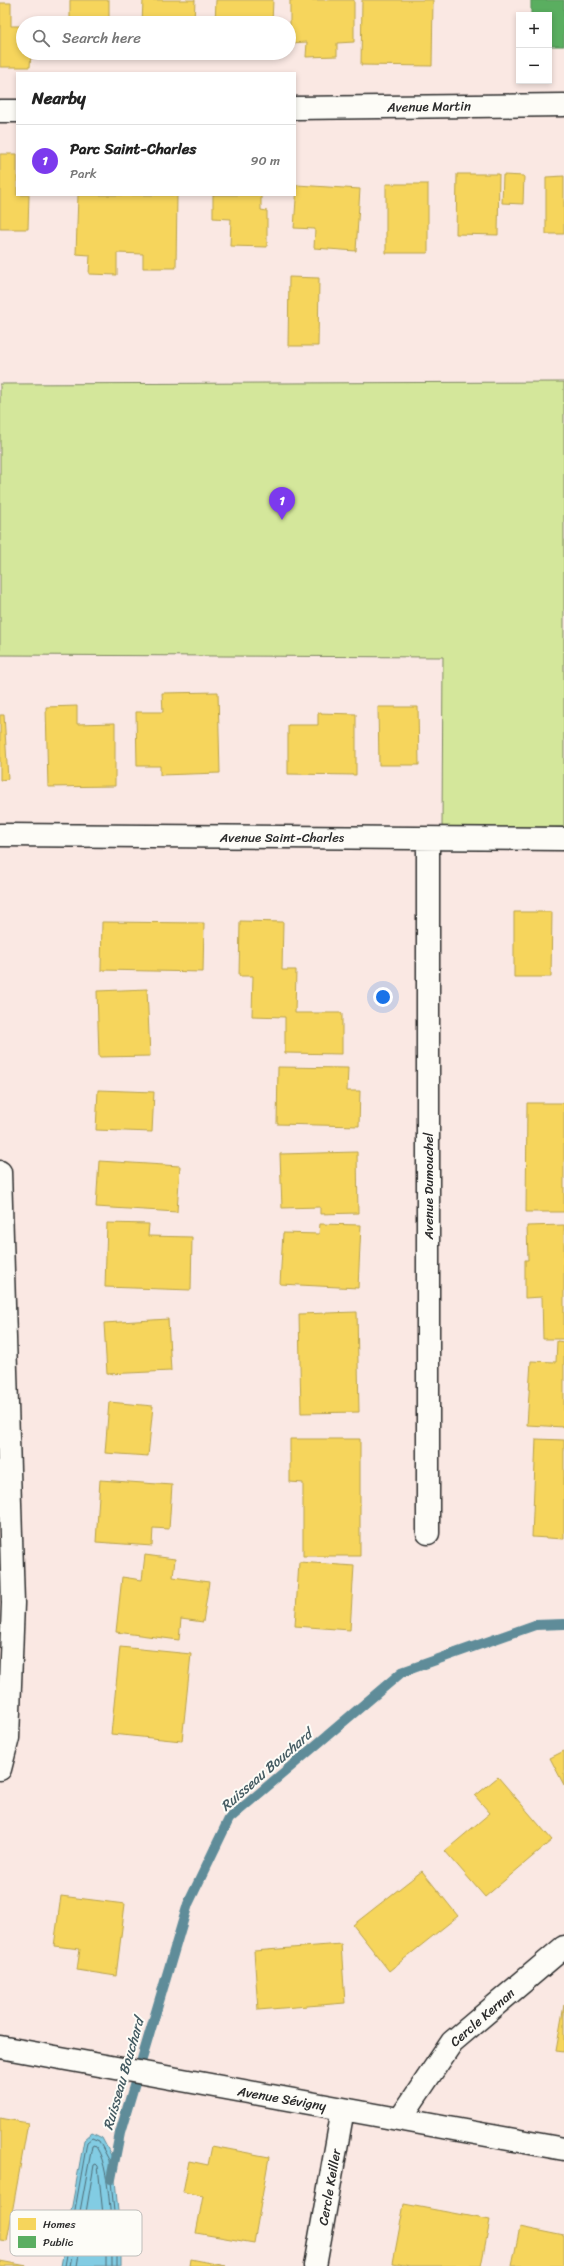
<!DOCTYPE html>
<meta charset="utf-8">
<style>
body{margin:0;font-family:Sriracha,sans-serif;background:#f6f6f6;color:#222}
.controls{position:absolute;right:12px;top:12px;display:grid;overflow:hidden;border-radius:0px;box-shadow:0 2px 6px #0003}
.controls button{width:36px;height:36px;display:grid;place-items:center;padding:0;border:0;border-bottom:1px solid #e0e0e0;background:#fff;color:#222;font:20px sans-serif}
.you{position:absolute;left:383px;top:997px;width:14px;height:14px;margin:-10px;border:3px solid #fff;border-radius:50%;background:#1a73e8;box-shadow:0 0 0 6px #1a73e833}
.badge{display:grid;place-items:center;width:26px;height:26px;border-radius:50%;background:#7c3aed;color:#fff;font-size:13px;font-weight:700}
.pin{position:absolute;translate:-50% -33px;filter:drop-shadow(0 1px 2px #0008)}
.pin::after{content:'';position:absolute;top:21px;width:14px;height:12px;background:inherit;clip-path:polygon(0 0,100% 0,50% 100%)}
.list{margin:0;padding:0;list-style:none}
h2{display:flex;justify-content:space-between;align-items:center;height:52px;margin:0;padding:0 16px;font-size:17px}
h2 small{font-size:13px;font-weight:400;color:#767676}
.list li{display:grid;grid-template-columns:26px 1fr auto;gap:12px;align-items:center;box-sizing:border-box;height:72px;padding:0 16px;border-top:1px solid #e0e0e0}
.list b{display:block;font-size:15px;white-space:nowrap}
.list p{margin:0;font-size:13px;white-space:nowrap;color:#767676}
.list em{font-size:13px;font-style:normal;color:#767676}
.icon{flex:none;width:22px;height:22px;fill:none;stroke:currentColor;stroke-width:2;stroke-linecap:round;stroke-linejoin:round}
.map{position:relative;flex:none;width:564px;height:2266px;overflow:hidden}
.search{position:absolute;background:#fff;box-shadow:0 2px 6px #0003;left:16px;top:16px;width:280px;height:44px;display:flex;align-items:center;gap:10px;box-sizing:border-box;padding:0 14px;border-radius:22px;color:#767676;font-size:15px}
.panel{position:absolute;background:#fff;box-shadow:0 2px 6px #0003;left:16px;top:72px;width:280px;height:124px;border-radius:0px}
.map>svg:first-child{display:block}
</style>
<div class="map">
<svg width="564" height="2266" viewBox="0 0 564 2266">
<rect width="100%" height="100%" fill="#fae8e3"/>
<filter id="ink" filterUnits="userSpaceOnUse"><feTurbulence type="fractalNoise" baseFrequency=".025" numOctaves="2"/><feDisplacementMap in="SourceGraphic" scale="8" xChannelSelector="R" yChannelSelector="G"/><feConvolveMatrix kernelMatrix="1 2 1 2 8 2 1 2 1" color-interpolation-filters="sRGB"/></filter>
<g filter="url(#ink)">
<!-- green -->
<path fill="#d4e79b" stroke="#808963" d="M564,382V827L442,828L443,657L0,655V384Z"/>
<!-- water -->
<path fill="#82cce3" stroke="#5f8c99" d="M92,2133L102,2138L113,2159L121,2243V2266H61L84,2140Z"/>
<!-- homes -->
<path fill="#f6d55c" stroke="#b9a24d" d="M70,0H109V23H70Z
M143,0H195L194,23H142Z
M216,0H273L272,23H215Z
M290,0H354V42L337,43V56L306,57L307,42L290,43Z
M362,0H433L432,66L361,65Z
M0,3H11V26H23V53H31L30,67H0Z
M0,154H17V195H29L28,229H0Z
M457,174H499L498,235L456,234Z
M503,175L524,176L523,204L502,203Z
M564,176V234H546V177Z
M386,184H428V253H386Z
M297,185L360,189L356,251L314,248L315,229L294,228Z
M78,195H177L176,268H143V254L117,253V275L89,274L90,255L76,254Z
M213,195H261V210L267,211V247L230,246L231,219L213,218Z
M289,277L319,278L318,346H288Z
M218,692L220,773L160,775V766H137L136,712H163L162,693Z
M77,706V724L115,723V786L48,787L46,707Z
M378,707H418L419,765H379Z
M318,713L356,714V775L288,774V725H318Z
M0,715H4L8,779L0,780Z
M514,912H552L551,977H514Z
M240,921L283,922L282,970H296L295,1013H342V1054L285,1053V1017L252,1016L253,976H239Z
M102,922L204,923L203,972L101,970Z
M147,989L150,1056L99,1057L97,991Z
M278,1067L348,1068L347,1091H360L359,1126L277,1124Z
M98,1090L154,1092L152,1132L96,1130Z
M527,1103H564V1212H526Z
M357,1152L358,1213L320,1214V1207L282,1208L280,1154Z
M99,1161L180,1166L177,1212L96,1207Z
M107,1223L149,1224L148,1236L192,1237L191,1290L105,1287Z
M320,1224L361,1225L358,1288L280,1284L283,1233L319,1234Z
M564,1225V1339H543L542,1297L525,1298V1260H528L527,1226Z
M357,1312L359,1412L301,1413L299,1314Z
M168,1319L171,1371L107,1374L104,1323Z
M557,1341L564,1342V1427L527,1425L531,1361L556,1362Z
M109,1402L153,1406L148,1456L105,1453Z
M290,1439H360V1556H303V1483L290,1482Z
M536,1439L564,1440V1539L532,1537Z
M100,1480L172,1485L169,1529L153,1528L152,1546L96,1542Z
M145,1555L175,1559L173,1577L209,1582L203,1622L181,1619L179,1640L116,1632L122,1577L142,1580Z
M299,1562L354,1566L350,1630L295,1626Z
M120,1647L191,1654L182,1741L111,1734Z
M564,1751V1785L550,1758Z
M498,1777L552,1840L485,1897L445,1851L490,1813L475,1796Z
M422,1871L458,1916L389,1971L353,1925Z
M61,1896L125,1904L116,1976L77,1970L80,1949L54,1946Z
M341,1944L345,2003L258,2010L254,1951Z
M564,2005V2052L556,2051Z
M0,2118L28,2123L7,2241L0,2240Z
M212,2146L269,2157L254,2243L196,2233L203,2196L183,2192L189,2161L208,2165Z
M404,2204L490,2220L481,2266H410L393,2263Z
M520,2227L564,2236V2266H512Z
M191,2259L226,2266H190Z
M0,2261L27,2266H0Z"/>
<!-- public -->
<path fill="#5aae61" stroke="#4c8751" d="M531,0H564V46H549V15H531Z"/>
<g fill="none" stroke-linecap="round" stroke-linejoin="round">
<!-- shore -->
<path stroke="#4e6b75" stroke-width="1" d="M65,2266L87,2142L92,2138L99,2141L109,2160L117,2243V2266
M70,2266L92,2146L94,2145C111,2159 112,2242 112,2266
M77,2266L94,2165L96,2164L98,2166L106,2244V2266"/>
<!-- stream -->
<path stroke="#5f8c99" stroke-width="10" d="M111,2179L120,2133L188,1904L229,1819L402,1672L535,1625L564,1624"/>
<defs>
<path id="street" d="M295,108L564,105
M0,111H17
M0,835L564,839
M0,1172L13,1603L8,1738L0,1769
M428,1533V839
M0,2047L564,2149
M400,2119L452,2042L564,1947
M315,2266L343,2109"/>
</defs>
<!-- street casing -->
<use href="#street" stroke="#2b2b2b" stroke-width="25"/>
<!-- street -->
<use href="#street" stroke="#fdfcf7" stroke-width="22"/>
</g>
</g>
<g text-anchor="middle" stroke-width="4" stroke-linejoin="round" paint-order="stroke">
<!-- street labels -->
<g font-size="13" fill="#2b2b2b" stroke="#fdfcf7">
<text transform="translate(429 106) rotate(-1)" y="5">Avenue Martin</text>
<text x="282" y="842">Avenue Saint-Charles</text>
<text transform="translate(428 1186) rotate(-90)" y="5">Avenue Dumouchel</text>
<text transform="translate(482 2017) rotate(-41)" y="5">Cercle Kernan</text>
<text transform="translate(282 2098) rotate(10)" y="5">Avenue Sévigny</text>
<text transform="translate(329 2187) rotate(-80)" y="5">Cercle Keiller</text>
</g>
<!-- water labels -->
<g font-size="14" font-style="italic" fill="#455b62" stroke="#fdfcf7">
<text transform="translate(266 1770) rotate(-41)" y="5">Ruisseau Bouchard</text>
<text transform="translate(123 2074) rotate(-74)" y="5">Ruisseau Bouchard</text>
</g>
</g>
<!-- legend -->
<rect x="10" y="2210" width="132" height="46" rx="6" fill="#fdfcf7" stroke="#bebdba" stroke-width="1"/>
<rect x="18" y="2218" width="18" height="12" fill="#f6d55c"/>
<rect x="18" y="2236" width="18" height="12" fill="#5aae61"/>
<g font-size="11" fill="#2b2b2b">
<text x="43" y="2228">Homes</text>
<text x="43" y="2246">Public</text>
</g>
</svg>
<div class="controls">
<button>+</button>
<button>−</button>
</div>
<div class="you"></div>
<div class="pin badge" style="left:282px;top:520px">1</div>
<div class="search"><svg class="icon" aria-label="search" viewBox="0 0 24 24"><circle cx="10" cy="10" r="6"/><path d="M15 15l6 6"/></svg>Search here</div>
<section class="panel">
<h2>Nearby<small></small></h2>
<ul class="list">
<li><span class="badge">1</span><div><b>Parc Saint-Charles</b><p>Park</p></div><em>90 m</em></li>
</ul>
</section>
</div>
